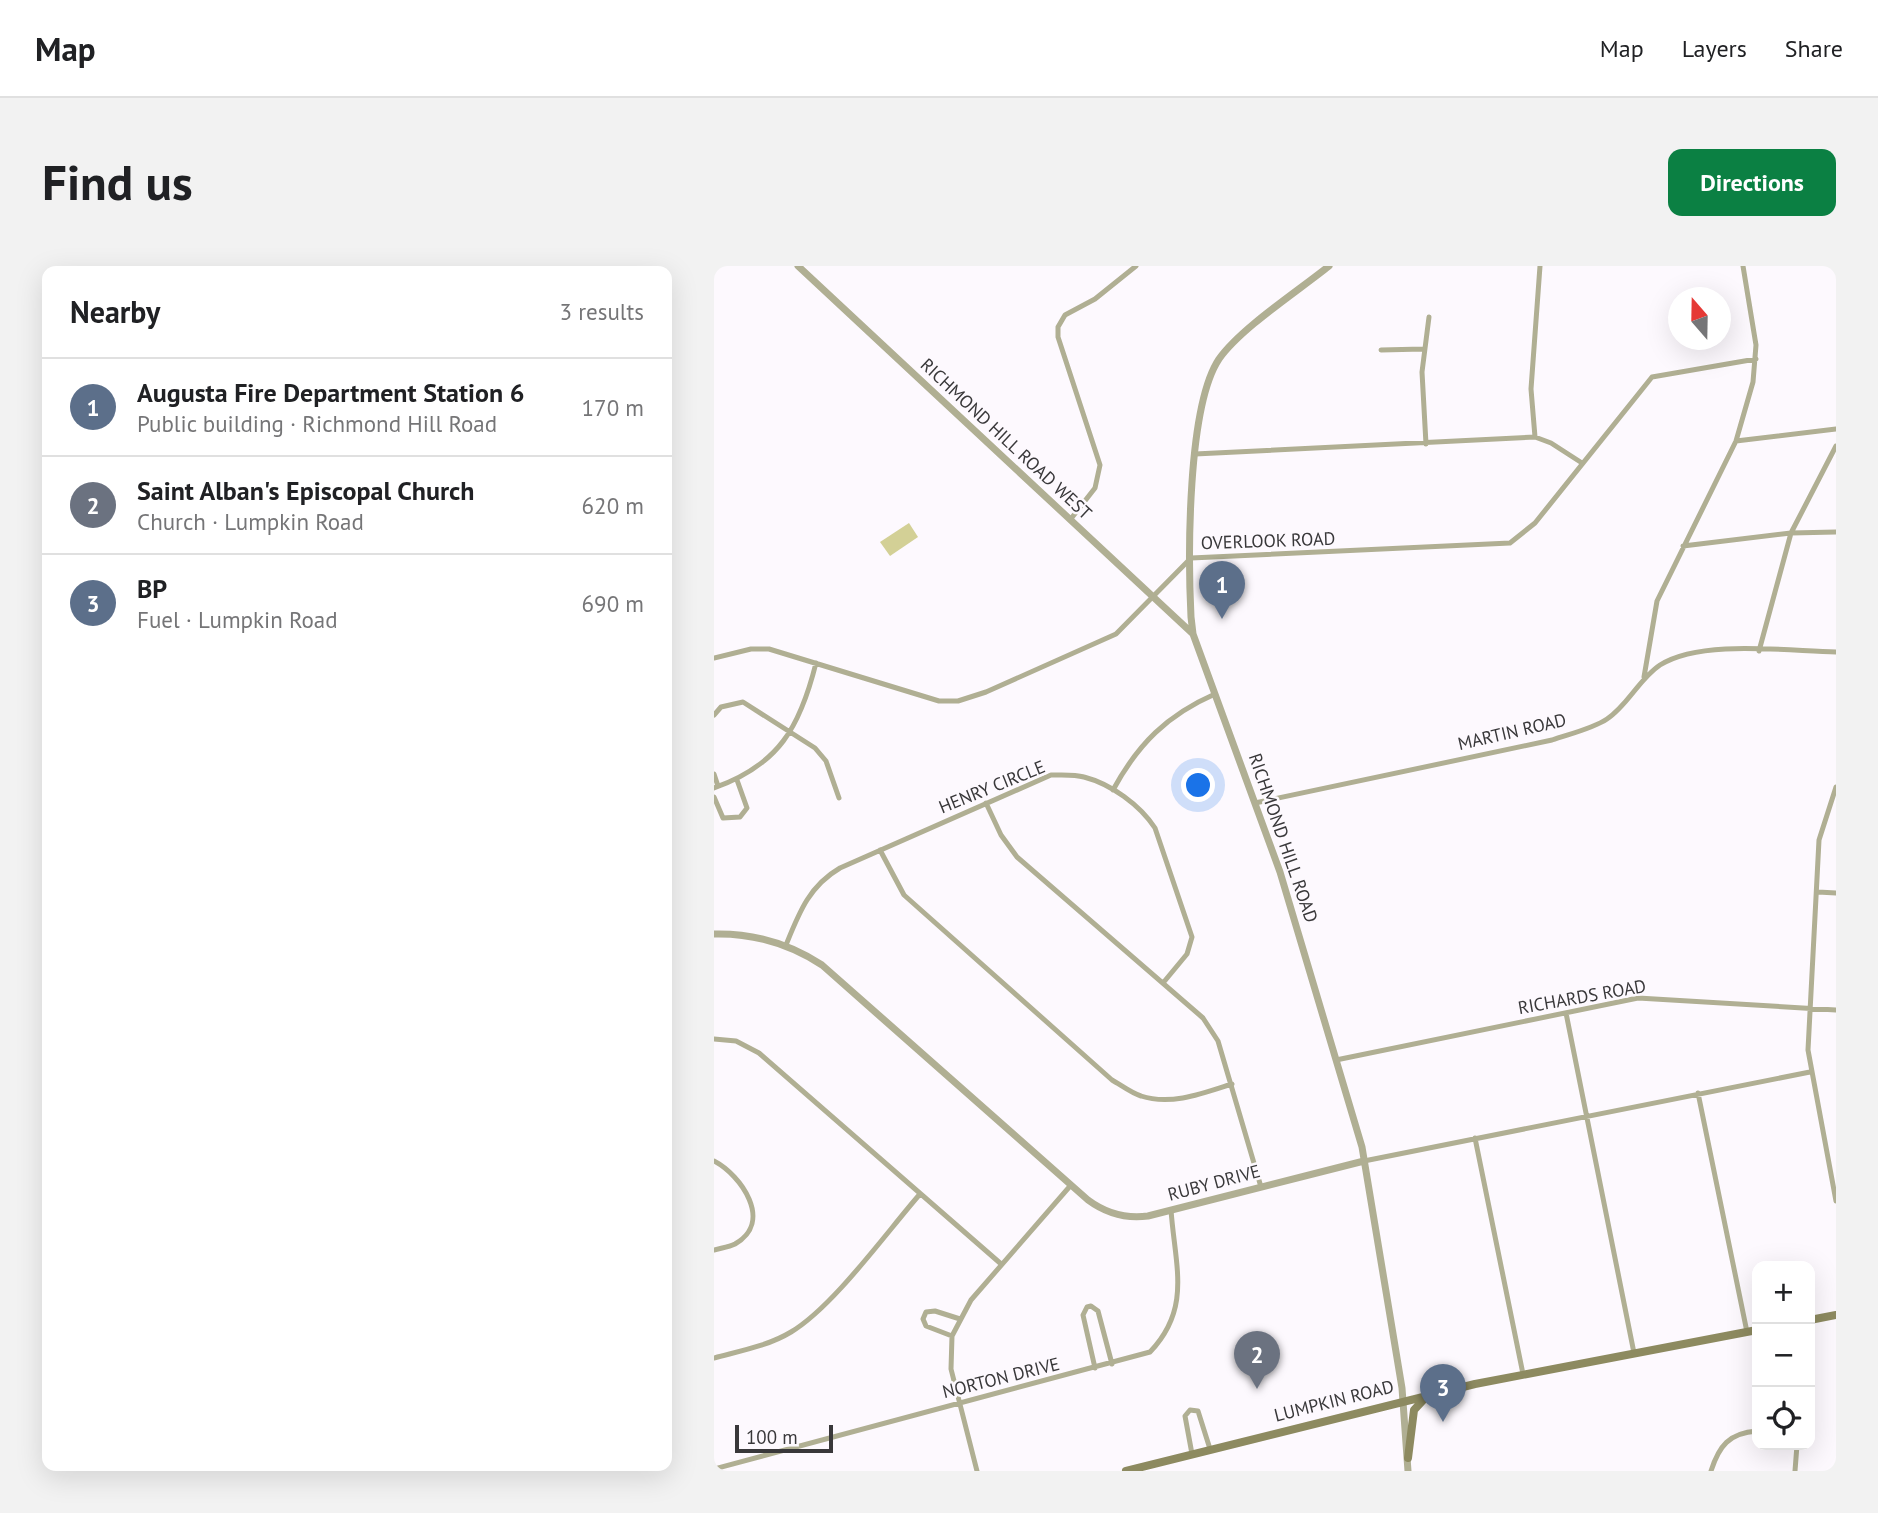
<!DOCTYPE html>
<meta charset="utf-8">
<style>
body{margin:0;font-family:"PT Sans",sans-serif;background:#f2f2f2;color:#202124}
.controls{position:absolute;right:21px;bottom:21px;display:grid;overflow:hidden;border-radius:14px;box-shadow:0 7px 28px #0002}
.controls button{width:63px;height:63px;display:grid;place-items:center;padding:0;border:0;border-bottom:2px solid #e0e0e0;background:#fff;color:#202124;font:35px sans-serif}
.compass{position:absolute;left:954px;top:21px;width:63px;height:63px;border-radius:50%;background:#fff;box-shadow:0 7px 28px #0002;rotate:340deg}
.scale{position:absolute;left:21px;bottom:18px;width:98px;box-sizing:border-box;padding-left:7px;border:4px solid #39383a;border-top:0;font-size:19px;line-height:24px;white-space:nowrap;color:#39383a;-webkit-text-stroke:5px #fdf9fe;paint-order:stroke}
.you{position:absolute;left:485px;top:520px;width:24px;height:24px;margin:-18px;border:5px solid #fff;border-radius:50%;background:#1a73e8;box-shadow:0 0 0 10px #1a73e833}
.badge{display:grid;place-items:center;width:46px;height:46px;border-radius:50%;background:#0b8043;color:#fff;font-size:23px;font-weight:700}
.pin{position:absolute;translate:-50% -58px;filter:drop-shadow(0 2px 4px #0008)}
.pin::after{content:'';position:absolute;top:37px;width:24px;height:21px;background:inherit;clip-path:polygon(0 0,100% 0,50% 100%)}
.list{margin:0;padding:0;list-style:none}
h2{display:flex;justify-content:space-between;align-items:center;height:91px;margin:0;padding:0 28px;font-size:30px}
h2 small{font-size:23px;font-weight:400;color:#757577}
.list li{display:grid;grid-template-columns:46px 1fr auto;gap:21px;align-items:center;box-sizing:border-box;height:98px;padding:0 28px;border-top:2px solid #e0e0e0}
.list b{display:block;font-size:26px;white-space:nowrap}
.list p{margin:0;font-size:23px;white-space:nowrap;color:#757577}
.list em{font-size:23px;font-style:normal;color:#757577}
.icon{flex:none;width:38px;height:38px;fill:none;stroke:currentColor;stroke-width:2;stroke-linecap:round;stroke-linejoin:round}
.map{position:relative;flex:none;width:1122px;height:1205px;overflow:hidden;border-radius:14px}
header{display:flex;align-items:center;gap:42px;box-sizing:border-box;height:98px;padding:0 35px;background:#fff;border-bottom:2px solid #e0e0e0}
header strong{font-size:33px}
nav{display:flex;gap:38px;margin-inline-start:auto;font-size:24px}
.intro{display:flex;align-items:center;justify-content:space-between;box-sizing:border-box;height:168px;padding:0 42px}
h1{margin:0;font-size:49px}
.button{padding:18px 32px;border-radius:14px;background:#0b8043;color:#fff;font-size:24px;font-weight:700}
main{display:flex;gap:42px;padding:0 42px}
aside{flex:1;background:#fff;border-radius:14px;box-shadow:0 7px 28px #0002}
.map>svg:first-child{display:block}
</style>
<header>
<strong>Map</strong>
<nav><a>Map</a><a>Layers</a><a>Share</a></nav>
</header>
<div class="intro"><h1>Find us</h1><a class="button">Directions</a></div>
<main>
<aside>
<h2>Nearby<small>3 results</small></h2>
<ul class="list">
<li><span class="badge" style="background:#5c6f8a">1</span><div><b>Augusta Fire Department Station 6</b><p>Public building · Richmond Hill Road</p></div><em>170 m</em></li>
<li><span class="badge" style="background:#6b7280">2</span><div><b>Saint Alban's Episcopal Church</b><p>Church · Lumpkin Road</p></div><em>620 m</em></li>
<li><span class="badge" style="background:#5c6f8a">3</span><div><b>BP</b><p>Fuel · Lumpkin Road</p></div><em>690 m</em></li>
</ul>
</aside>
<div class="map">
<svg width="1122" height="1205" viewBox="0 0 1122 1205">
<rect width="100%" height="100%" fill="#fdf9fe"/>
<!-- green -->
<path fill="#d3d096" d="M195,257L204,271L176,290L166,276Z"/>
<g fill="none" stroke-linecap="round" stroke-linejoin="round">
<!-- minor -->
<path stroke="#b0af93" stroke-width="5" d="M667,84L709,83
M821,171L817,123L826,0
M1022,175L1122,163
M712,178L708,106L715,51
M481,188L821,171L837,177L868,197
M356,254L381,222L386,199L344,71V61L351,49L381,33L422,0
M969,280L1077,267L1122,266
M1045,385L1077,267L1122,180
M0,392L37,383H55L225,435H244L272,426L402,368L477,292L796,277L821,257L938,111L1042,93
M930,411L943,335L1022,175L1039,116L1042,79L1029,0
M0,449L7,441L29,436L101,482L112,495L125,532
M0,508L4,520
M1122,521L1105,574L1094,784L1122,935
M0,522C65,499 86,461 102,397
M399,524C424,478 453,449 501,428
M0,531L9,552L26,551L33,542L23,514
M272,537L287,569L303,591L489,752L504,775L547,921
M541,537L838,474C855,468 878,463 893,453C914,439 925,413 946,399C987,373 1073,385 1122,386
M166,584L190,629L398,814C407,819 417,827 427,830C457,840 490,827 518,818
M1104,626L1122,627
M72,679C85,647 95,620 126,602L337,509C347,509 360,508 370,511C397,518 426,539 441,562L478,671L473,688L449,717
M852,747L920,1087
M0,773L22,775L45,787L286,997
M622,794L924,732L1122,744
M984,827L1033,1066
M761,872L809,1108
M0,895C27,909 60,956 21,978C15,981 7,982 0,984
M650,895L1096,806
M238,1070L212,1060L209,1053L212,1046L221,1045L246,1053
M0,1092C26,1085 54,1080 77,1066C119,1041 172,967 206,928
M381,1102L369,1049L373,1041L377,1040L384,1045L398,1098
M478,1188L471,1150L476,1144L484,1145L496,1183
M0,1203L436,1086C478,1042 461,1000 457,944
M263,1205L237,1103L238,1070L257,1034L357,919
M997,1205C1005,1180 1015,1167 1043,1165
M1081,1205L1083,1179"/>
<!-- tertiary -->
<path stroke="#b0af93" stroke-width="7" d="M84,0L479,368
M615,0C584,25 527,62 505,93C473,141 474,292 477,351L479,368L566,606L648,881L688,1122L694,1205
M0,668C40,667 74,677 108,699L374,934C393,948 412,953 434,950L650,895"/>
<!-- secondary -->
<path stroke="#8d8a60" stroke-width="8" d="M1096,1054L1122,1049
M694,1192L700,1144L712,1131
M412,1205L761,1118L1043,1064"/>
</g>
<g text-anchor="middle" stroke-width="5" stroke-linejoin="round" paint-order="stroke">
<!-- street labels -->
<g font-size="18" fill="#39383a" stroke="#fdf9fe">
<text transform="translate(292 173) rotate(43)" y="6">RICHMOND HILL ROAD WEST</text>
<text transform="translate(554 275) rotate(-2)" y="6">OVERLOOK ROAD</text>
<text transform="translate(798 466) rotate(-13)" y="6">MARTIN ROAD</text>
<text transform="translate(278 521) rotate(-22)" y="6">HENRY CIRCLE</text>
<text transform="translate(569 572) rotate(71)" y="6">RICHMOND HILL ROAD</text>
<text transform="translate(868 731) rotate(-10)" y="6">RICHARDS ROAD</text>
<text transform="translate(500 917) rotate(-15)" y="6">RUBY DRIVE</text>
<text transform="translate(287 1112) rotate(-14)" y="6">NORTON DRIVE</text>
<text transform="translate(620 1135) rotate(-14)" y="6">LUMPKIN ROAD</text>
</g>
</g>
</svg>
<div class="controls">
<button>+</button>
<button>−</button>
<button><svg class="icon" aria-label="locate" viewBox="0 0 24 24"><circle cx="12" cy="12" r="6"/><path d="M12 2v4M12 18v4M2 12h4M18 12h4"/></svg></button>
</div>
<svg class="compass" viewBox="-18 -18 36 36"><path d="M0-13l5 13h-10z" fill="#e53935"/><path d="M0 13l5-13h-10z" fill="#757577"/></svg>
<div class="scale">100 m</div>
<div class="you"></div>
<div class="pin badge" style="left:508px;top:353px;background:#5c6f8a">1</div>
<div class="pin badge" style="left:543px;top:1123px;background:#6b7280">2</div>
<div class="pin badge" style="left:729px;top:1156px;background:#5c6f8a">3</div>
</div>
</main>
